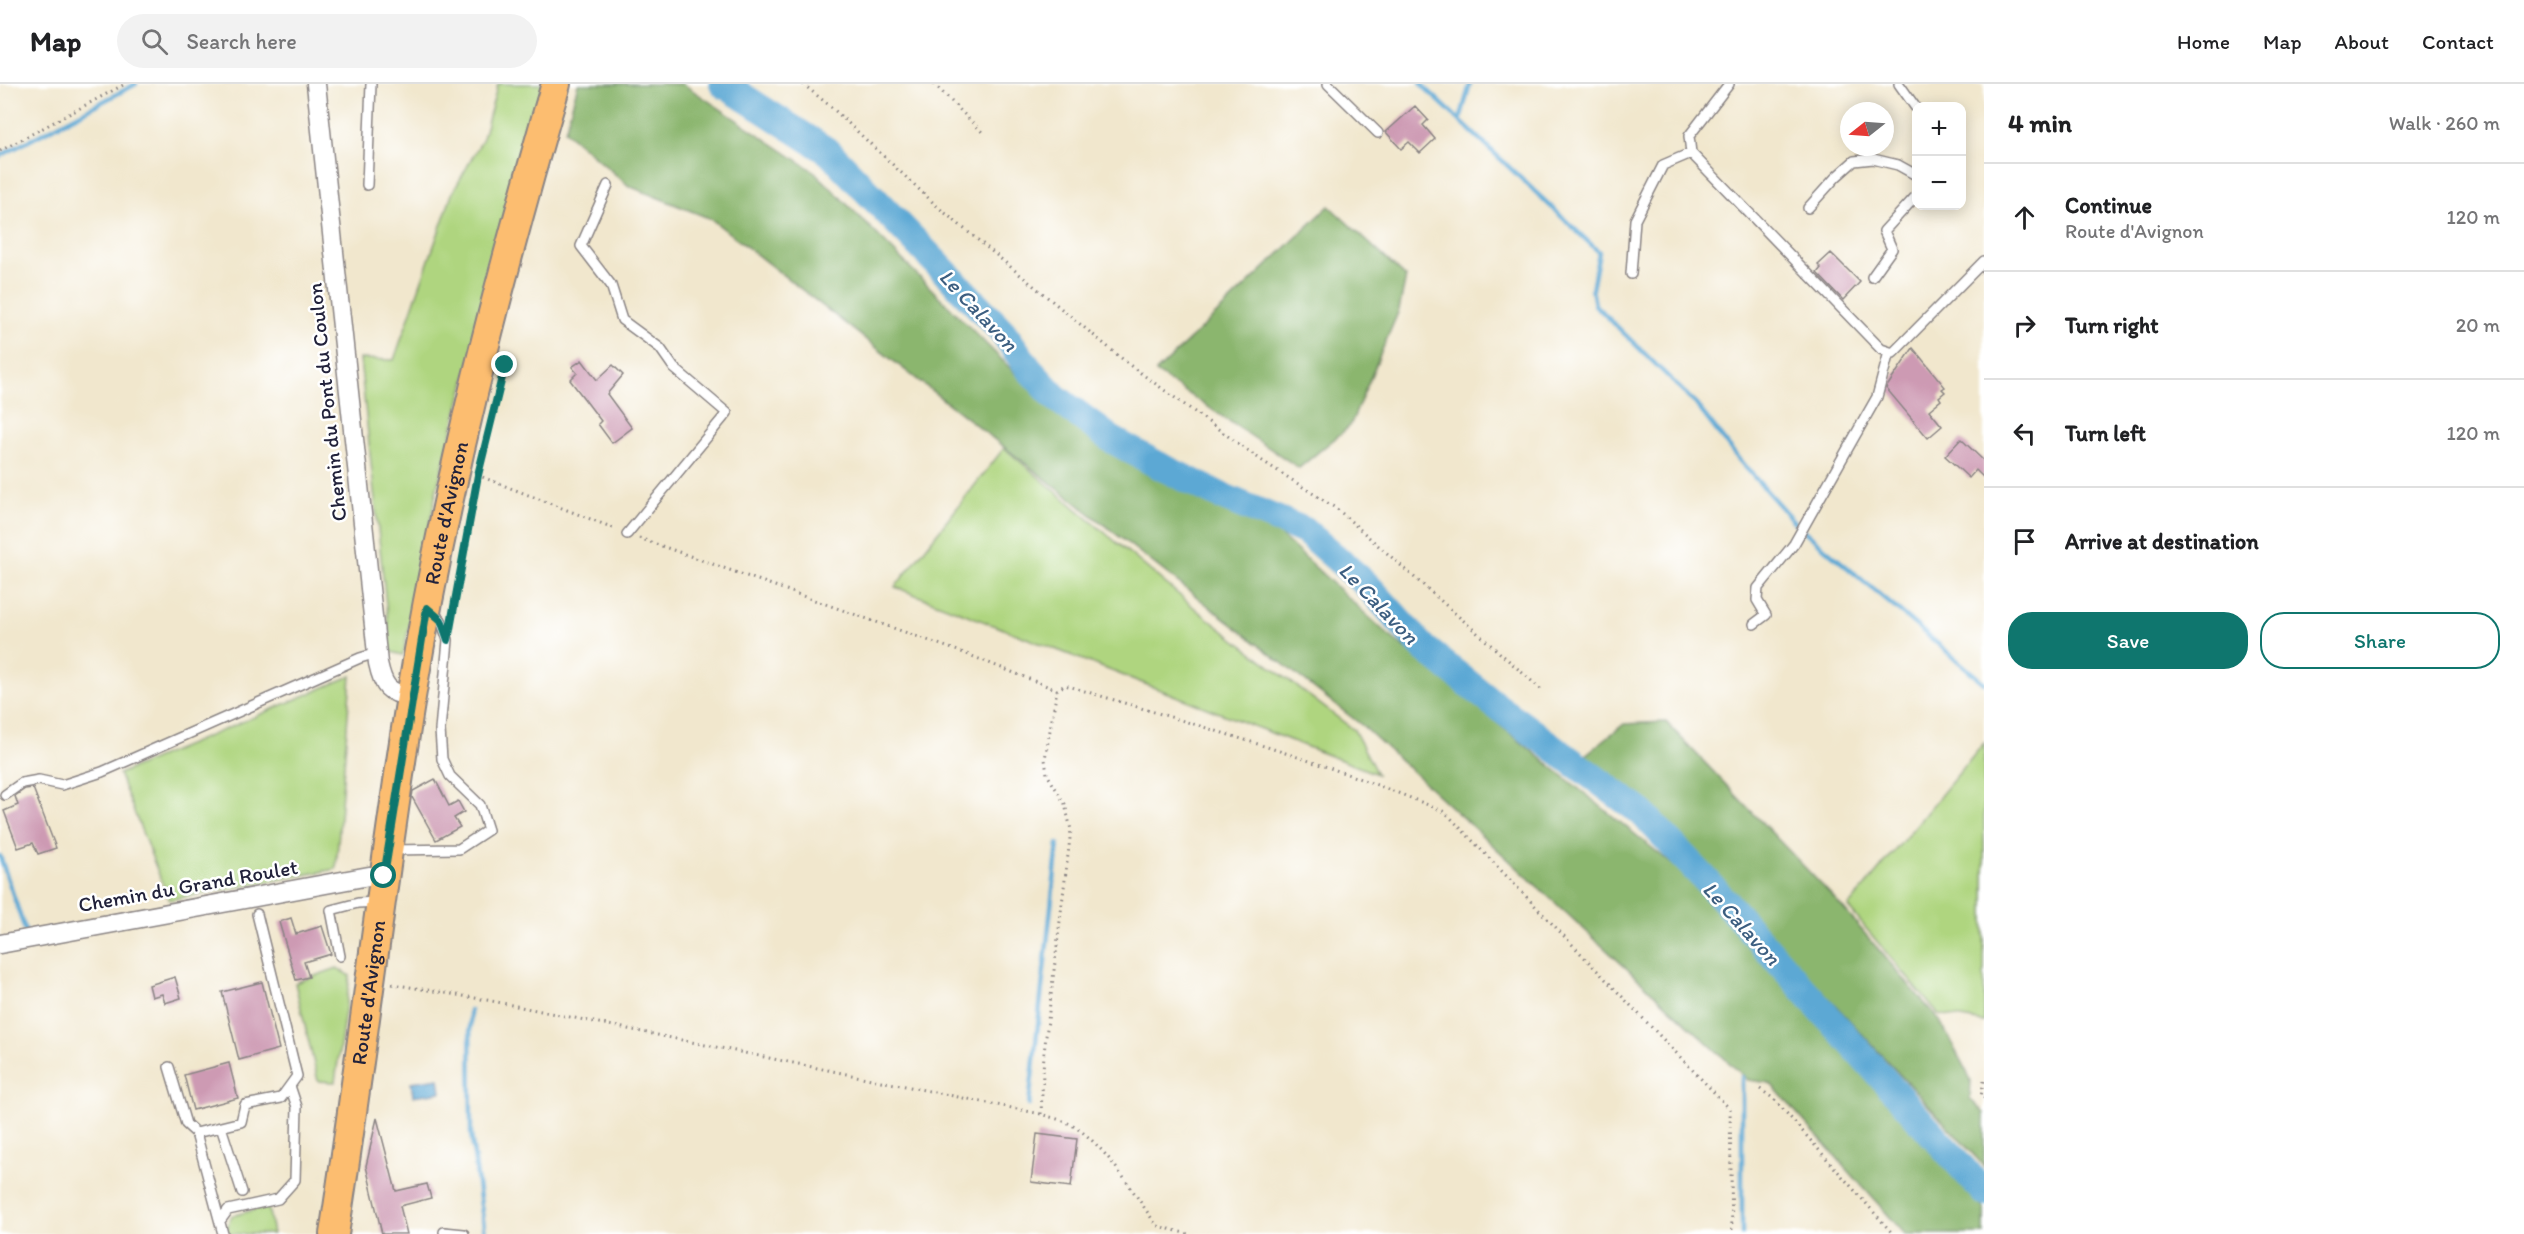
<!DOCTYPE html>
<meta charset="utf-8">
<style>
body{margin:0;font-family:Itim,sans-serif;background:#f2f2f2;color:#202124}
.controls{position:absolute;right:18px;top:18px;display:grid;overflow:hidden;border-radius:12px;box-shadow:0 3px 15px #0003}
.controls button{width:54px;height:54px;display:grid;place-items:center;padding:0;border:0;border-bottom:2px solid #e0e0e0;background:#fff;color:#202124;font:30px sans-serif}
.compass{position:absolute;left:1840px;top:18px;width:54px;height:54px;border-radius:50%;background:#fff;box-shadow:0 3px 15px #0003;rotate:253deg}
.stop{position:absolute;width:18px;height:18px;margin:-14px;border:4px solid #0f766e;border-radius:50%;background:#fff}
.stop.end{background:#0f766e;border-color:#fff;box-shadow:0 2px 6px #0008}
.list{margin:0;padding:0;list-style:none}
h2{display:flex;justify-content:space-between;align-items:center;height:78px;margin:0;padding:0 24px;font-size:26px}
h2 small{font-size:20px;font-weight:400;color:#757577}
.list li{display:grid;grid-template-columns:39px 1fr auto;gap:18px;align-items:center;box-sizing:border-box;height:108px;padding:0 24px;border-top:2px solid #e0e0e0}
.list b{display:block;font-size:22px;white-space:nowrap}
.list p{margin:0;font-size:20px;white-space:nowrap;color:#757577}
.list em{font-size:20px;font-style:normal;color:#757577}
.actions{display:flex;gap:12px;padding:18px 24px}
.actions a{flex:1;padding:14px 0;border:2px solid #0f766e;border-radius:24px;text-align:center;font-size:21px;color:#0f766e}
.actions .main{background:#0f766e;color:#fff}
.icon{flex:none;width:33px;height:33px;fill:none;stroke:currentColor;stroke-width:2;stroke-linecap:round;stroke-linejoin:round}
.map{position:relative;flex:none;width:1984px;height:1150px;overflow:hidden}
header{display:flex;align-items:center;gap:36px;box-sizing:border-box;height:84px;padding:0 30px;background:#fff;border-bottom:2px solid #e0e0e0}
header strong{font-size:28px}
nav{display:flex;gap:33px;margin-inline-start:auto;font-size:21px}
.search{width:420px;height:54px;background:#f2f2f2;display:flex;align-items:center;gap:15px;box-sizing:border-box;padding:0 21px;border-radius:33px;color:#757577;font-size:22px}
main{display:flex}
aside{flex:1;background:#fff}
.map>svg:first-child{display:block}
</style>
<header>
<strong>Map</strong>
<div class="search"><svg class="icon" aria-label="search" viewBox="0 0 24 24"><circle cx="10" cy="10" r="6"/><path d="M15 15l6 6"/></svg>Search here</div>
<nav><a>Home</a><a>Map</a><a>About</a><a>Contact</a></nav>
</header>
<main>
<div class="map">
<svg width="1984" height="1150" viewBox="0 0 1984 1150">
<rect width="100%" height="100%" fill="#fff"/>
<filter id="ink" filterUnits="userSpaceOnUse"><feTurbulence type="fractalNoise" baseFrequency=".0167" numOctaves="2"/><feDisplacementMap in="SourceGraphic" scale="12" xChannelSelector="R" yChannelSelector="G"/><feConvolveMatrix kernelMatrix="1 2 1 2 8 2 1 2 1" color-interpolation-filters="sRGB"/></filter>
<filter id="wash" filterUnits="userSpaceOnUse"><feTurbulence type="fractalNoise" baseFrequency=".008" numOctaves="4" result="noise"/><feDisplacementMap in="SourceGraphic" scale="24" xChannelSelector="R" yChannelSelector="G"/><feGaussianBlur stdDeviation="1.35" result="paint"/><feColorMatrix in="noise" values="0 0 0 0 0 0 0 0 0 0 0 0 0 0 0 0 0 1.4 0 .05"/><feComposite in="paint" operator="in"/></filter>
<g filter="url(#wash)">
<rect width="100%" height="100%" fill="#f1e7cd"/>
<!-- green -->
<path fill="#afd57f" stroke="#687c5d" stroke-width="1.5" d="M498,0H543L437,404L403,571L391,568L360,275L394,276L452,110L483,54Z
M1004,364L1203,531L1354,646L1377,690L895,503Z
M351,592L336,785L169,816L119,690Z
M1984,659V938L1938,930L1848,823Z
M337,884L350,892L335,998L318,997L295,899Z
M268,1122L273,1150H227L228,1140L232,1132Z"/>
<!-- forest -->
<path fill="#8bb66e" stroke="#566c54" stroke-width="1.5" d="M578,0H683L815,88L1042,316L1090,353L1274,445L1385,548L1693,797L1984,1124V1150H1905L1770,999L1748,996L1364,643L711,135L629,102L565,47Z
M1329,122L1406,193L1399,226L1350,342L1299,384L1156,288Z
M1666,638L1836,816L1940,937L1971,996L1970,1015L1984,1029V1082L1647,717L1584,672L1624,640Z"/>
<!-- water -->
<path fill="#5ba8d4" stroke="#3e6588" stroke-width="1.5" d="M439,994L441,1008L413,1012L411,998Z"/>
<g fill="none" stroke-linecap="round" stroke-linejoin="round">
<!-- stream -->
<path stroke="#5ba8d4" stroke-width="4.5" d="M1421,0L1599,168L1592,205L1595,221L1695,319L1740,377L1796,440L1984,599
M1460,36L1470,0
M0,72L136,0
M0,772L26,849
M470,926L471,1050L485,1150
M1742,993V1150
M1029,1021L1058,760"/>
<!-- river -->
<path stroke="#5ba8d4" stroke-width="28" d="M723,0L829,68L1003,248L1029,285L1055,313L1111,355L1158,381L1221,412L1305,447L1367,501L1424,564L1494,620L1642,729L1705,795L1984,1108"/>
</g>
<g id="blocks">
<!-- building -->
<path fill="#cd9ab3" d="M1415,22L1428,36L1423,41L1435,55L1420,69L1409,58L1401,65L1386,48Z
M1831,169L1860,198L1843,216L1817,189L1821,184L1818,181Z
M1913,264L1945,303L1942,305L1945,308L1939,313L1941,316L1929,326L1942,342L1928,354L1886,304Z
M582,276L597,296L613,281L623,291L607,310L632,344L612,359L598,340L601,337L570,296L577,289L572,283Z
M1961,355L1984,377V394L1976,386L1969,394L1945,372Z
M435,695L449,722L458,717L464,728L454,734L460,743L436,756L412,713L413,707Z
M33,704L56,764L38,770L33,759L18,764L4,727L18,721L15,712L25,705Z
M291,834L296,850L322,842L331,870L304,878L309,893L296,896L279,838Z
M175,893L181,914L165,919L162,910L152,913L149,901Z
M262,898L279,965L239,976L222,908Z
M229,979L238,1014L193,1026L184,991Z
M377,1034L396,1107L427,1100L431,1114L400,1122L407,1150H382L366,1082Z
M1037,1050L1077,1055L1071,1103L1031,1098Z"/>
</g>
</g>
<g filter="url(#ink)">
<use href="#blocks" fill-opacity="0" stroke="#8a8484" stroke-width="1.5"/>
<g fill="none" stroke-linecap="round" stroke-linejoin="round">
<defs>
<path id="lane" d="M1328,0L1378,49
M1729,0L1689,52L1691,69L1881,265L1893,269L1984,177
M1899,0L1916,24
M367,101L371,0
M608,101L581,162L611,201L622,236L660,264L674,284L727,329L627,450
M1808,124L1836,93L1854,77L1873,75L1898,81L1916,91
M1631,190L1635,136L1663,81L1691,69
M1872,193L1892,165L1884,147L1916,112
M1754,540L1766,531L1757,516L1758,504L1794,460L1852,357L1877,313L1889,268
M5,711L22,699L39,696L62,701L102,688L360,574L377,569
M391,766L459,765L488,746L480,721L450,692L442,675L440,646L448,556L441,536L431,528
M340,872L331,826L358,819L378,818
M169,983L186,1040L196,1049L223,1150
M221,1043L242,1108
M196,1049L241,1038L245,1021L281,1014L297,992L257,830
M220,1137L228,1126L278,1115L295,1096L297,1023L290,1002
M444,1148L464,1150"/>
<path id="street" d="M316,0L378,579C383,602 388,610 411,612
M0,860L369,792H384"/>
<g id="primary">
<path id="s1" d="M334,1150C362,972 382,792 411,613C445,406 497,202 556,0"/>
</g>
</defs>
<!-- lane casing -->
<use href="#lane" stroke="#8a8484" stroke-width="12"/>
<!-- street casing -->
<use href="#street" stroke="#8a8484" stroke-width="21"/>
<!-- primary casing -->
<use href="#primary" stroke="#8a8484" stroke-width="32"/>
<!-- path -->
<path stroke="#8a8484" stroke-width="3" stroke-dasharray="1.5 4.5" stroke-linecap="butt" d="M803,0L830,22L939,124L1131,282L1261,376L1337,425L1543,607
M934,0L984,50
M0,67L125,0
M490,339L505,281
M477,391L616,445
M639,454L964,569L1057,606
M452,530L474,413
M392,900L492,917L1041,1030C1049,1033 1060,1035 1068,1039C1104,1057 1134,1110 1157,1142L1188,1150
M1984,997L1981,1012L1984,1014
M1760,1005L1774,1015L1893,1150
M1041,1030L1044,969L1071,746L1065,720L1047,690L1045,675L1057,606L1065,601C1192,640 1322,676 1445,728L1730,1025L1732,1150"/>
<!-- lane -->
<use href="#lane" stroke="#fff" stroke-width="9"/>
<!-- street -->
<use href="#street" stroke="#fff" stroke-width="18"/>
<!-- primary -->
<use href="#primary" stroke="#fcbd6f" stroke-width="28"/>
</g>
</g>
<g fill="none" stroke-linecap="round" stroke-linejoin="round" filter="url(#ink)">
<!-- route -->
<path stroke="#0f766e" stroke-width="8" d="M384,792L427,524L441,536L448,556L478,391L505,281"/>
</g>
<g text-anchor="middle" stroke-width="5" stroke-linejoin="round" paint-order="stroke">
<!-- street labels -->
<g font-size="21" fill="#22223b" stroke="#fff">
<text transform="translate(327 318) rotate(-96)" y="7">Chemin du Pont du Coulon</text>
<text dy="7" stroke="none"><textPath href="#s1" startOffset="730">Route d'Avignon</textPath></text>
<text transform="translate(188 802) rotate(-10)" y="7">Chemin du Grand Roulet</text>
<text dy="7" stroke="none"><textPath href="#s1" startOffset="244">Route d'Avignon</textPath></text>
</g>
<!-- water labels -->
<g font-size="22" font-style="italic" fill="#3c5e80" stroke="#fff">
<text transform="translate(979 226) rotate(47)" y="8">Le Calavon</text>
<text transform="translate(1379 519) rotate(46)" y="8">Le Calavon</text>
<text transform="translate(1742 839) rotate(48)" y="8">Le Calavon</text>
</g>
</g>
</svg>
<div class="controls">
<button>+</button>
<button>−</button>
</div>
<svg class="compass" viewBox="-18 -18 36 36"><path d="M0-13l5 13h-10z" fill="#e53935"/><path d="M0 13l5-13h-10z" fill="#757577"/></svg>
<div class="stop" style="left:384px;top:792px"></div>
<div class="stop end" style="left:505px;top:281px"></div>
</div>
<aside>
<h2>4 min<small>Walk · 260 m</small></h2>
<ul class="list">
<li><svg class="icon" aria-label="ahead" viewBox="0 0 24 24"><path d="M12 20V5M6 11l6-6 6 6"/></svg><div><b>Continue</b><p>Route d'Avignon</p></div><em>120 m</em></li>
<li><svg class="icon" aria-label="right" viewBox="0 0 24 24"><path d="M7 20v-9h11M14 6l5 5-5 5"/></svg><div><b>Turn right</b></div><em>20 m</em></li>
<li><svg class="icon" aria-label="left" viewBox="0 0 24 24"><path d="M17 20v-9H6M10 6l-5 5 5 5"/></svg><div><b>Turn left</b></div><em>120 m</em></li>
<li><svg class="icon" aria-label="arrive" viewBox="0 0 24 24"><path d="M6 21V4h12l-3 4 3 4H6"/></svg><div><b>Arrive at destination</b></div></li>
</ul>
<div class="actions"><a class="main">Save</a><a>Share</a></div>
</aside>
</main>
